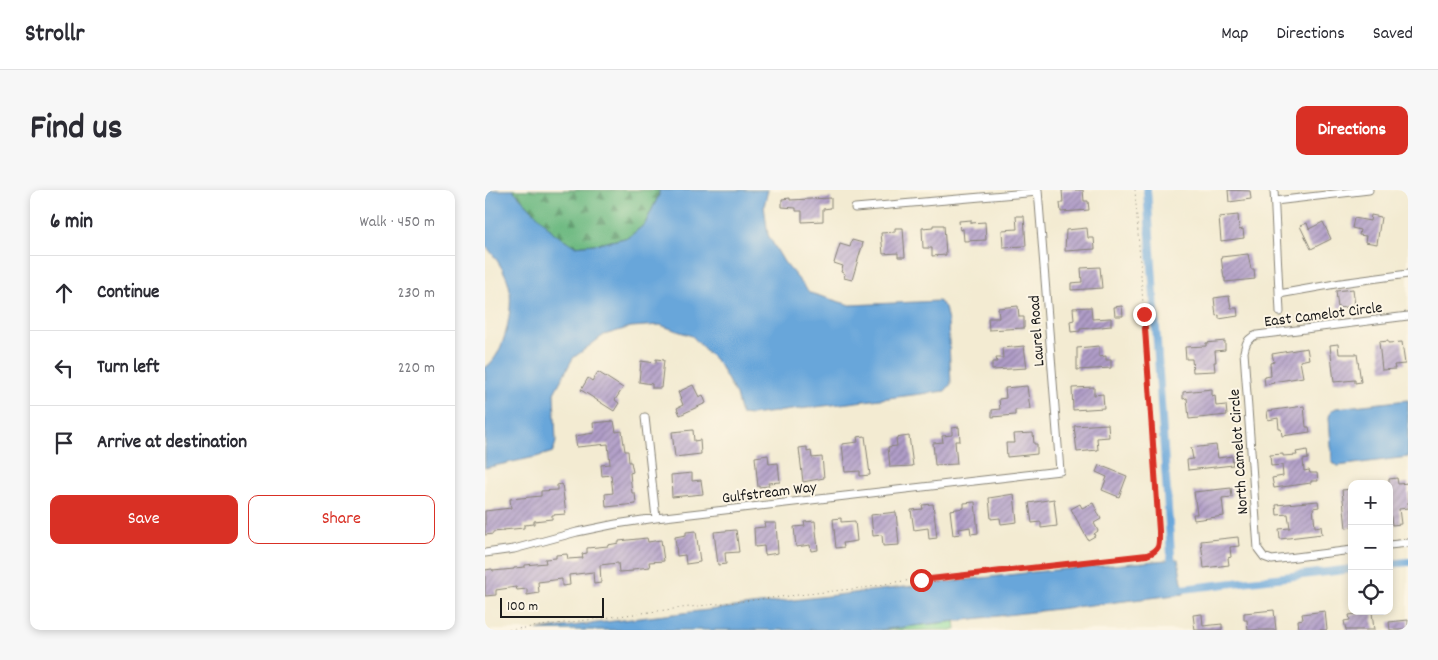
<!DOCTYPE html>
<meta charset="utf-8">
<style>
body{margin:0;font-family:Dekko,sans-serif;background:#f7f7f7;color:#2b2b33}
.controls{position:absolute;right:15px;bottom:15px;display:grid;overflow:hidden;border-radius:10px;box-shadow:0 2px 8px #0003}
.controls button{width:45px;height:45px;display:grid;place-items:center;padding:0;border:0;border-bottom:1px solid #e1e1e2;background:#fff;color:#2b2b33;font:25px sans-serif}
.scale{position:absolute;left:15px;bottom:12px;width:104px;box-sizing:border-box;padding-left:5px;border:2px solid #1c1c1c;border-top:0;font-size:14px;line-height:18px;white-space:nowrap;color:#1c1c1c;-webkit-text-stroke:4px #fcf5e5;paint-order:stroke}
.stop{position:absolute;width:15px;height:15px;margin:-11px;border:4px solid #d93025;border-radius:50%;background:#fff}
.stop.end{background:#d93025;border-color:#fff;box-shadow:0 1px 5px #0008}
.list{margin:0;padding:0;list-style:none}
h2{display:flex;justify-content:space-between;align-items:center;height:65px;margin:0;padding:0 20px;font-size:21px}
h2 small{font-size:16px;font-weight:400;color:#7c7c81}
.list li{display:grid;grid-template-columns:32px 1fr auto;gap:15px;align-items:center;box-sizing:border-box;height:75px;padding:0 20px;border-top:1px solid #e1e1e2}
.list b{display:block;font-size:19px;white-space:nowrap}
.list em{font-size:16px;font-style:normal;color:#7c7c81}
.actions{display:flex;gap:10px;padding:15px 20px}
.actions a{flex:1;padding:11px 0;border:1px solid #d93025;border-radius:10px;text-align:center;font-size:18px;color:#d93025}
.actions .main{background:#d93025;color:#fff}
.icon{flex:none;width:28px;height:28px;fill:none;stroke:currentColor;stroke-width:2;stroke-linecap:round;stroke-linejoin:round}
.map{position:relative;flex:none;width:923px;height:440px;overflow:hidden;border-radius:10px}
header{display:flex;align-items:center;gap:30px;box-sizing:border-box;height:70px;padding:0 25px;background:#fff;border-bottom:1px solid #e1e1e2}
header strong{font-size:24px}
nav{display:flex;gap:28px;margin-inline-start:auto;font-size:18px}
.intro{display:flex;align-items:center;justify-content:space-between;box-sizing:border-box;height:120px;padding:0 30px}
h1{margin:0;font-size:35px}
.button{padding:12px 22px;border-radius:10px;background:#d93025;color:#fff;font-size:18px;font-weight:700}
main{display:flex;gap:30px;padding:0 30px}
aside{flex:1;background:#fff;border-radius:10px;box-shadow:0 2px 8px #0003}
.map>svg:first-child{display:block}
</style>
<header>
<strong>Strollr</strong>
<nav><a>Map</a><a>Directions</a><a>Saved</a></nav>
</header>
<div class="intro"><h1>Find us</h1><a class="button">Directions</a></div>
<main>
<aside>
<h2>6 min<small>Walk · 450 m</small></h2>
<ul class="list">
<li><svg class="icon" aria-label="ahead" viewBox="0 0 24 24"><path d="M12 20V5M6 11l6-6 6 6"/></svg><div><b>Continue</b></div><em>230 m</em></li>
<li><svg class="icon" aria-label="left" viewBox="0 0 24 24"><path d="M17 20v-9H6M10 6l-5 5 5 5"/></svg><div><b>Turn left</b></div><em>220 m</em></li>
<li><svg class="icon" aria-label="arrive" viewBox="0 0 24 24"><path d="M6 21V4h12l-3 4 3 4H6"/></svg><div><b>Arrive at destination</b></div></li>
</ul>
<div class="actions"><a class="main">Save</a><a>Share</a></div>
</aside>
<div class="map">
<svg width="923" height="440" viewBox="0 0 923 440">
<defs>
<pattern id="forest-firs" width="22" height="20" patternUnits="userSpaceOnUse" patternTransform="scale(1.25)"><rect width="22" height="20" fill="#6eba82"/><path d="M5 1l3.5 6h-7zM16 11l3.5 6h-7z" fill="#5a966a"/></pattern>
<pattern id="park-crowns" width="20" height="18" patternUnits="userSpaceOnUse" patternTransform="scale(1.25)"><rect width="20" height="18" fill="#89da9a"/><path d="M2 6a3 3 0 1 1 6 0M12 15a3 3 0 1 1 6 0" fill="none" stroke="#76ba84"/></pattern>
<pattern id="building-hatch" width="6" height="6" patternUnits="userSpaceOnUse" patternTransform="scale(1.25)"><rect width="6" height="6" fill="#b09dc8"/><path d="M-1 1l2-2M0 6l6-6M5 7l2-2" fill="none" stroke="#8e7fa2"/></pattern>
</defs>
<rect width="100%" height="100%" fill="#fcf5e5"/>
<filter id="ink" filterUnits="userSpaceOnUse"><feTurbulence type="fractalNoise" baseFrequency=".02" numOctaves="2"/><feDisplacementMap in="SourceGraphic" scale="10" xChannelSelector="R" yChannelSelector="G"/><feConvolveMatrix kernelMatrix="1 2 1 2 8 2 1 2 1" color-interpolation-filters="sRGB"/></filter>
<filter id="wash" filterUnits="userSpaceOnUse"><feTurbulence type="fractalNoise" baseFrequency=".0096" numOctaves="4" result="noise"/><feDisplacementMap in="SourceGraphic" scale="20" xChannelSelector="R" yChannelSelector="G"/><feGaussianBlur stdDeviation="1.12" result="paint"/><feColorMatrix in="noise" values="0 0 0 0 0 0 0 0 0 0 0 0 0 0 0 0 0 1.4 0 .05"/><feComposite in="paint" operator="in"/></filter>
<g filter="url(#wash)">
<rect width="100%" height="100%" fill="#f3ebd2"/>
<!-- forest -->
<path fill="url(#forest-firs)" stroke="#456b4f" d="M28,0H174V5L160,34L144,47L118,53L90,56L70,44Z"/>
<!-- park -->
<path fill="url(#park-crowns)" stroke="#527b5b" d="M470,431L471,440H395Z"/>
<!-- water -->
<path fill="#68a6da" stroke="#42617b" d="M0,0H28L70,44L90,56L118,53L144,47L160,34L174,5V0H283L279,16L283,45L299,72L325,103L365,115L454,111L460,117L463,132L466,194L460,201L266,225L256,224L251,205L234,174L207,146L175,135L146,137L119,145L88,168L69,203L71,252L68,262L55,266L0,278V178C20,165 29,117 24,95C21,82 9,65 0,55Z
M923,210V267L853,276L849,274L847,270L844,227L846,221L851,218Z
M693,369L699,404L395,440H52L549,382Z"/>
<g fill="none" stroke-linecap="round" stroke-linejoin="round">
<!-- canal -->
<path stroke="#68a6da" stroke-width="8" d="M662,0L687,380
M904,374L923,372
M690,394L698,399L867,379"/>
</g>
<g id="blocks">
<!-- building -->
<path fill="url(#building-hatch)" d="M577,0H598L599,11H603L604,20L576,22L575,13H578Z
M743,0L765,1L766,9L744,12Z
M305,8V10L346,8V18L338,19V31L317,32V21H311V18L297,17V9Z
M753,25L754,40L758,39L759,48L736,51L734,27Z
M886,25L896,27L892,54L880,52L881,46L874,45L875,40L867,38L869,28L885,31Z
M531,26H539L541,56L518,57L517,40L532,39Z
M486,30V33L500,32L501,50L479,51L478,39L475,40L474,31Z
M838,32L846,49L826,59L815,36L822,33L824,39Z
M448,35H459L461,65L447,66V58H438L437,38L448,37Z
M410,38H418L420,67H413V63L398,64L396,43L410,42Z
M602,38L603,48H609L610,59L580,61L581,40Z
M367,50L378,53L367,90L359,88L360,84L356,82L358,76L349,73L355,54L365,57Z
M763,64L766,79H769L770,89L740,92V88H739L736,67Z
M615,77L617,98L586,100V93L597,92L596,78Z
M868,99L870,116L853,118L851,101Z
M744,106L746,118H752L753,126L734,129V125L731,126L729,108Z
M533,116L534,127H539V138L504,140L503,128H514L513,118Z
M637,116L638,126H630L629,117Z
M606,117L607,129L626,128V136L595,139V141L586,142L585,131L589,130L588,118Z
M740,151V160L730,161L731,172H729L730,181L708,182L707,169H701L700,157L721,156V153Z
M903,151V153L917,152L920,174L909,175L910,179L897,180L894,152Z
M853,154L854,164H872L876,192L870,193V190L849,192L845,155Z
M539,156L542,178L507,180V172H512L511,168H518L517,158Z
M614,156V167L621,166V170H626V178L592,180V158Z
M822,158L824,169L815,171L818,187L788,192L789,193L780,195L779,187L786,186L785,173L789,172L787,164Z
M171,169L179,170L176,198H167V194L154,192L156,171L171,173Z
M113,182L138,198L130,210L134,213L129,221L96,200L103,188L107,191Z
M208,195L214,207L218,205L221,213L195,225L192,218L198,215L193,202Z
M542,196L545,219L530,220V225L507,227V220L515,219L514,209L521,208L520,198Z
M609,197V205L618,204L619,218L588,220L587,198Z
M727,199V206L730,205L731,216L741,215L742,225L704,229L702,208L698,209V202Z
M819,216L821,237H824L825,242L797,246L796,239H794L793,228L783,230L782,221Z
M129,231L131,242L137,241L140,261H143L144,272H146L148,282L145,283L147,303H150L151,314L121,317L120,304L128,303L126,285L117,286L116,275L125,274L123,254L92,257L90,246L109,243L108,233Z
M623,234L624,247L612,248L613,260L592,262L589,236Z
M474,237L475,251H470L472,274L450,275L448,253L458,252L457,246L467,245V238Z
M208,240L209,251L215,250L216,264L190,267L187,242Z
M548,243L549,254H552V264L522,267L521,253H530L529,244Z
M380,246L385,285L375,286V281L360,282L357,254L373,252L372,247Z
M424,246L428,276L405,277L403,257L412,256L411,248Z
M731,255L733,268L747,266L748,275L703,280L702,270L708,269L706,258Z
M322,257V262L326,261L327,268L337,267L339,288L318,292L314,258Z
M822,260L823,269L818,270L819,281L824,280L825,283H832L833,291H826V293L789,298L787,288L798,286L797,275L786,276L785,265L798,264V266L812,265L811,262Z
M283,265L284,274L293,273L295,292L283,293L284,296L273,297L270,267Z
M614,275L642,286L634,307L617,300L622,287L611,282Z
M207,283V291L216,290L218,304L187,307L186,285Z
M912,288L913,294L923,293V318L914,319L916,334L907,335L904,314V289Z
M77,294L81,324L67,325V329L49,331V334L39,335V338L18,340V341L8,342V344L0,345V321L26,318L25,309L56,306V301L72,300V295Z
M746,298L747,307L737,308L739,326L709,330L708,324H712L709,302Z
M867,299V337L861,338L857,300Z
M529,304L532,332L516,334L515,328L506,329L504,308Z
M569,309L572,336L556,338V332L547,333L544,313Z
M833,311L834,317L828,318L830,337L836,336L837,344L795,349L794,339L805,338L803,324L792,325L791,315Z
M490,312L493,343L486,344L485,337L474,339L475,344L468,345L465,320L479,318V313Z
M608,313L616,329L609,333L613,341L609,344L610,346L603,350L586,319L595,314L597,318Z
M448,314L452,348L444,349L443,338L429,340L426,320L438,319L437,315Z
M411,322L414,355L398,356L397,345L388,346L386,325Z
M356,328V332L370,331L372,351L358,353L359,357L351,358L348,329Z
M330,331L333,360L326,361L325,355L311,357L309,337L320,336L319,332Z
M279,333H291L293,363L280,365L279,356L270,357L269,338L280,337Z
M251,340L254,362L240,363L241,374L233,375L229,342Z
M211,341L215,372L201,374L200,365L192,366L190,347L201,345V342Z
M753,347L754,356L745,357L746,367L743,368L744,375L719,378L716,351Z
M162,348L163,352L176,350L179,371L164,372L165,377L148,379V381L134,382L133,373L115,375L116,393L109,394L108,382L84,385L85,395L77,396V389L53,392L54,403L42,405V399L32,400L31,397L11,400V405L0,406V380L7,379L8,381L29,379V378L40,377V375L61,373L60,369L71,368V365L82,364L83,369L98,368L97,364L102,363V358L123,356V355L134,353V351Z
M789,420L791,440H763L762,430H759V423Z
M840,421L842,440H814L813,430L818,429L817,424Z
M887,422L889,440H861L859,431L865,430L864,425Z
M717,424L718,436L737,434V440H710L708,425Z
M923,430V440H905L904,432Z"/>
</g>
</g>
<g filter="url(#ink)">
<use href="#blocks" fill-opacity="0" stroke="#888477" stroke-width="1"/>
<g fill="none" stroke-linecap="round" stroke-linejoin="round">
<defs>
<path id="minor" d="M789,0L795,122
M790,11L884,0
M370,18L553,2
M794,104L856,93L923,84
M160,227L171,328
M904,355L923,353
M867,360L787,370L779,367L773,359L759,162C761,152 763,148 772,145L923,126
M0,363L29,359L92,342L131,334L171,328L575,281L553,0"/>
</defs>
<!-- minor casing -->
<use href="#minor" stroke="#888477" stroke-width="9"/>
<!-- path -->
<path stroke="#888477" stroke-width="1" stroke-dasharray="1 4" stroke-linecap="butt" d="M24,440L196,418L385,397L410,392L663,365L669,363L674,358V341L650,0"/>
<!-- minor -->
<use href="#minor" stroke="#fff" stroke-width="7"/>
</g>
</g>
<g fill="none" stroke-linecap="round" stroke-linejoin="round" filter="url(#ink)">
<!-- route -->
<path stroke="#d93025" stroke-width="6" d="M436,390L662,365C676,360 674,354 674,341L659,124"/>
</g>
<g text-anchor="middle" stroke-width="4" stroke-linejoin="round" paint-order="stroke">
<!-- street labels -->
<g font-size="16" fill="#1c1c1c" stroke="#fcf5e5">
<text transform="translate(838 123) rotate(-7)" y="6">East Camelot Circle</text>
<text transform="translate(550 141) rotate(-94)" y="6">Laurel Road</text>
<text transform="translate(752 262) rotate(-94)" y="6">North Camelot Circle</text>
<text transform="translate(284 301) rotate(-7)" y="6">Gulfstream Way</text>
</g>
</g>
</svg>
<div class="controls">
<button>+</button>
<button>−</button>
<button><svg class="icon" aria-label="locate" viewBox="0 0 24 24"><circle cx="12" cy="12" r="6"/><path d="M12 2v4M12 18v4M2 12h4M18 12h4"/></svg></button>
</div>
<div class="scale">100 m</div>
<div class="stop" style="left:436px;top:390px"></div>
<div class="stop end" style="left:659px;top:124px"></div>
</div>
</main>
